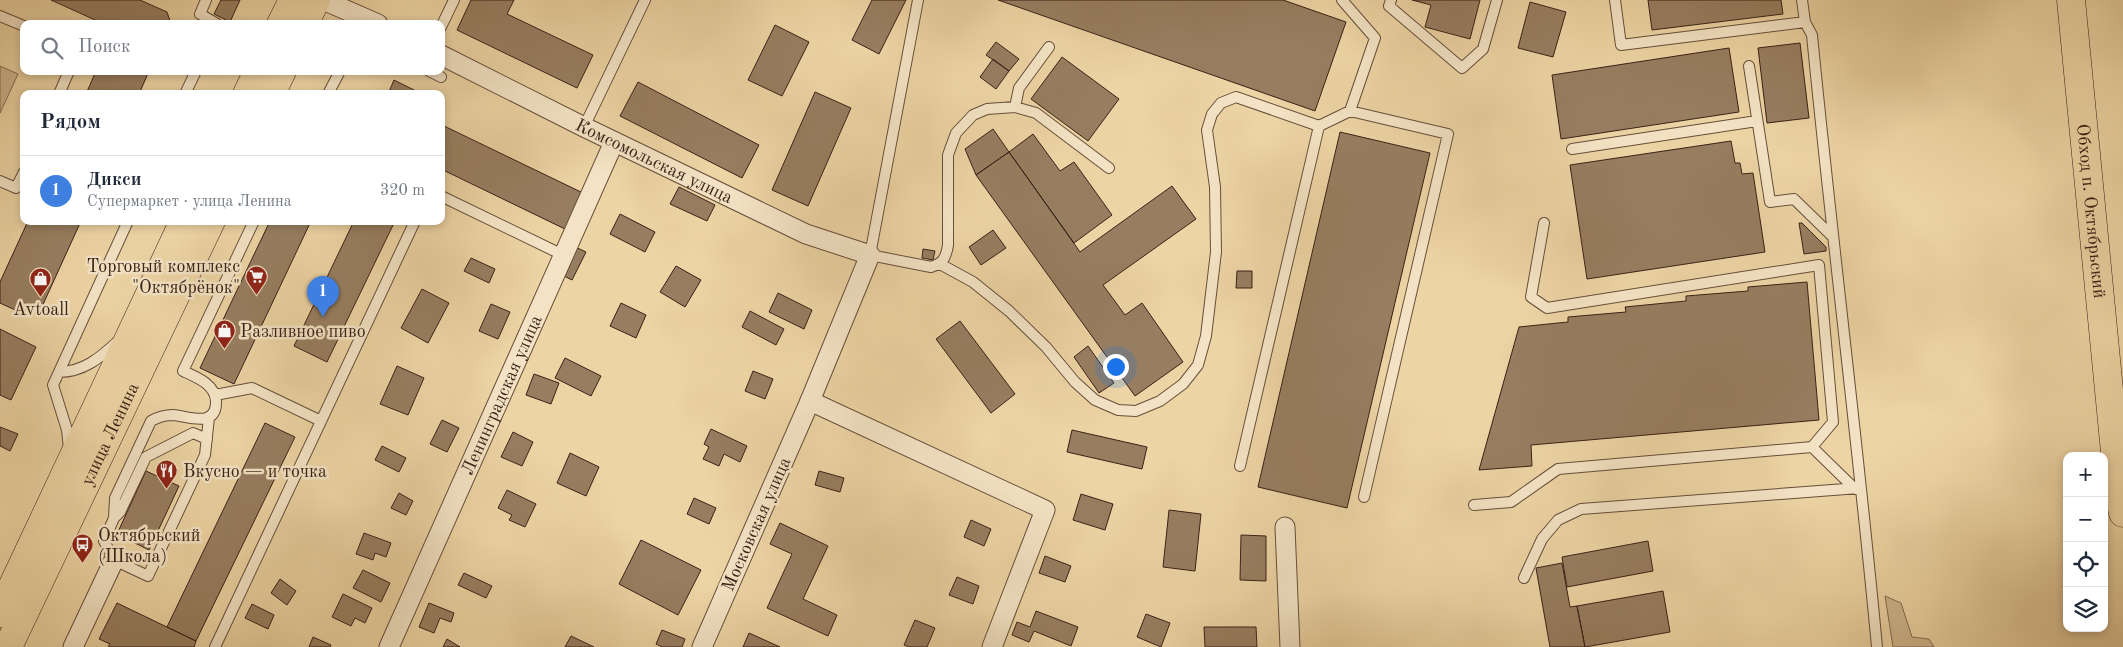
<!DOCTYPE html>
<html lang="ru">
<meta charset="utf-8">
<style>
body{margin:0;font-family:"Old Standard TT",serif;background:#f6f6f7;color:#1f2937}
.controls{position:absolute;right:15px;bottom:15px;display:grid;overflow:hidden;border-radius:10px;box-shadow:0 2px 8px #0003}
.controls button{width:45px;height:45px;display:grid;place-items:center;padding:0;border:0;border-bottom:1px solid #e0e1e3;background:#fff;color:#1f2937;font:25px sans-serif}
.you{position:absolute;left:1115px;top:366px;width:18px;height:18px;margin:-12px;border:4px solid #fff;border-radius:50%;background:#1a73e8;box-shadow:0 0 0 8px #1a73e833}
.badge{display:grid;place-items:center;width:32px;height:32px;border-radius:50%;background:#7c3aed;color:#fff;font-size:16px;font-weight:700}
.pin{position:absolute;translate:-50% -41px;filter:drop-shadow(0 1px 2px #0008)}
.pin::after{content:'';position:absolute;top:26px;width:18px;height:15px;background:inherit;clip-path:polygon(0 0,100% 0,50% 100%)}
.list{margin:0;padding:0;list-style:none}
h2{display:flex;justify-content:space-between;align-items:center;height:65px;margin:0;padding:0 20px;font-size:21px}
h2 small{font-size:16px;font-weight:400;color:#747a83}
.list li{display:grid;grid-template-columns:32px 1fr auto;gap:15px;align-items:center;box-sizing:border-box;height:70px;padding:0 20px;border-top:1px solid #e0e1e3}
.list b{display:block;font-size:19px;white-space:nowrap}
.list p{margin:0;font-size:16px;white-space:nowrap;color:#747a83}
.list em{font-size:16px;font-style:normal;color:#747a83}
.icon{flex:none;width:28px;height:28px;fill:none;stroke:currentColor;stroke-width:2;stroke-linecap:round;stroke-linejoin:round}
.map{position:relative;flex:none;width:2123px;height:647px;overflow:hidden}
.search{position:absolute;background:#fff;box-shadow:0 2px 8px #0003;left:20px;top:20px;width:425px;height:55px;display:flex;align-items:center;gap:12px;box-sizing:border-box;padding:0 18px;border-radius:10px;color:#747a83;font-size:19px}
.panel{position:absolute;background:#fff;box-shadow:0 2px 8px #0003;left:20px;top:90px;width:425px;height:135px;border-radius:10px}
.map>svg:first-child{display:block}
</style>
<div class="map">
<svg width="2123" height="647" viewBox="0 0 2123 647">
<rect width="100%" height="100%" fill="#edd4a4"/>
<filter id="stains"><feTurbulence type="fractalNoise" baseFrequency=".004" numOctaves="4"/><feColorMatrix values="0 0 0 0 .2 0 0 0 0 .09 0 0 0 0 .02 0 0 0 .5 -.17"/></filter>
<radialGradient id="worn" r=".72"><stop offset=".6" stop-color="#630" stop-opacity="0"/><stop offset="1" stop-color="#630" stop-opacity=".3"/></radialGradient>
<!-- green -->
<path fill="#ceb68c" stroke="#846c52" d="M0,66L18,74L0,113Z
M1885,596L1901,603L1912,637L1929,639L1934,647H1893Z"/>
<!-- building -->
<path fill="#977e60" stroke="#392117" d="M51,0H140L167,12L171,24H104Z
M221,0H240L230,22L214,14Z
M471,0H514L507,14L593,55L577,88L457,30Z
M872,0H906L879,54L852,40Z
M998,0H1283L1346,22L1315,111Z
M1412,0H1480L1470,39L1425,27L1431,5Z
M1648,0H1781L1783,14L1652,30Z
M1530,2L1566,12L1553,57L1518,48Z
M775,25L809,42L782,96L748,80Z
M996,42L1019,59L1009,71L986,55Z
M1800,43L1809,118L1767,123L1758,48Z
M1729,48L1739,112L1561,139L1552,75Z
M1062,57L1119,99L1088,141L1031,99Z
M993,59L1009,71L996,89L980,77Z
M96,71H149L139,94H86Z
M394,80L422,94H388Z
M638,82L759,145L742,178L620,116Z
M815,92L851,108L808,206L772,190Z
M442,125L585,194L567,230L441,169Z
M993,129L1009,152L976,175L965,149Z
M1340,132L1430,153L1347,508L1258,487Z
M1033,134L1060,171L1074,162L1112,215L1074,243L1009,152Z
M1731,141L1735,163H1740L1742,174L1753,173L1765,252L1587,279L1570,165Z
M1009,152L1080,252L1172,186L1196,219L1103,285L1125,315L1142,303L1183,362L1135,396L976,175Z
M679,187L715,205L707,221L670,204Z
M620,214L655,232L645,252L610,234Z
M28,221H81L40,311L28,305L24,314L0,303V282Z
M270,221H311L234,384L200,368Z
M354,221H395L327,362L294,346Z
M1799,223H1802L1826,247V251L1804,254Z
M993,230L1006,248L981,265L969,247Z
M571,245L586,252L572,280L558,273Z
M923,249L935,251L933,260L922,258Z
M471,258L495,269L489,283L464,271Z
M676,266L701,280L685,307L660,292Z
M1237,271H1252V288H1236Z
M1807,282L1819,420L1531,445L1532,466L1479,470L1519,327L1568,322V317L1626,312L1625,307L1686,301V296L1748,291V287Z
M422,289L449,303L428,343L401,328Z
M778,293L812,310L804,329L769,312Z
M621,303L646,315L636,338L610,326Z
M491,304L510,312L498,339L479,331Z
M750,311L784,329L776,345L742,327Z
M960,321L1015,394L991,413L936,339Z
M0,329L36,347L11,400L0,395Z
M1088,346L1114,383L1099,393L1074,357Z
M565,358L601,376L591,396L555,378Z
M397,366L424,378L408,415L380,404Z
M753,371L773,379L765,399L745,391Z
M534,374L559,383L551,404L526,395Z
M442,420L459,428L447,452L430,444Z
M265,423L295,437L196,641L167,627Z
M0,427L18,434L10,451L0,446Z
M711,429L747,446L740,462L724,454L719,466L703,459L709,447L704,444Z
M1072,430L1147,447L1142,469L1067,452Z
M513,432L533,442L522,466L501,457Z
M382,446L406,458L399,472L375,460Z
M570,453L599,467L586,496L557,483Z
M146,471L179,486L149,550L117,534Z
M819,471L844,478L840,492L815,485Z
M507,490L536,504L525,527L509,520L512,515L498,508Z
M399,493L413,501L406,515L391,508Z
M1081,494L1113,504L1105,530L1073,520Z
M694,498L716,508L709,524L687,514Z
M1169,510L1201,514L1195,571L1163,567Z
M971,520L991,529L984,546L964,537Z
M780,523L828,546L803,599L837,615L828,636L767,608L792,554L770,544Z
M364,533L391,543L386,557L375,553L373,560L356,554Z
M1241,535L1266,536V581L1240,580Z
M641,540L701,570L678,615L619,584Z
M1648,541L1653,571L1567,587L1562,557Z
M1045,556L1071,566L1065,582L1039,573Z
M1562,563L1570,607L1577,606L1585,647H1550L1536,568Z
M363,570L390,583L381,602L353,588Z
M464,573L492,586L486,598L458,585Z
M957,577L979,586L973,604L949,595Z
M280,579L296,591L287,605L271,593Z
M1663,591L1670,632L1585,647L1577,606Z
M343,594L372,608L365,623L355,618L351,626L332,617Z
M117,603L196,641L194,647H108L110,644L99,639Z
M429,603L454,613L451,622L440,618L434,633L419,627Z
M252,604L274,615L268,629L245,618Z
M1036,611L1078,627L1071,646L1034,631L1029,642L1012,635L1017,622L1030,627Z
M1146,614L1170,623L1161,647L1137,637Z
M915,620L935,628L927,647H909L904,645Z
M1204,627H1256L1257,647H1205Z
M662,630L685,639L682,647H662L656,644Z
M749,633L780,647H743Z
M571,636L594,647H565Z
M313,637L331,645L330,647H309Z
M447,639L460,647H443Z"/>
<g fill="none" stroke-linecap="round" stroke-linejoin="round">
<defs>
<path id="lane" d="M206,0L200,14L217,24
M918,0L870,255L931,267C943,263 946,258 948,245V155L956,133L973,115L987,109L1015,107L1036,113L1109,168
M1342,0L1375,38L1350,111
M1391,0L1389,6L1462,68L1483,49L1497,0
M1615,0L1621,45L1805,22
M1802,0L1805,22L1812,35C1832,240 1858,443 1877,647
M0,16L24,26
M441,27L454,0
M1749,66L1770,202L1794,199L1832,236
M429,71L441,77
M59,94L69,71
M185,94L196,71
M328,94L340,71
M1015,107L1019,88L1049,47
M584,127L645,0
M1572,149L1757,121
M0,181L16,188L24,172
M441,196L563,255
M1544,223L1531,297L1547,308L1819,265L1833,422L1812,447
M940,264L973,282L1009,311L1046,347L1075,382L1095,400L1118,410L1136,411L1160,401L1183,384L1198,365L1206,336L1216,252L1215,187L1207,130L1212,114L1221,103L1236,97L1319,126L1350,111L1448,134L1364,497
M59,372C83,372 100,358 117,342
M215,395L252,388L321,421
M207,439L193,433L146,457L120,512L114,518L104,541L114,560L148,576L205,455L209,417
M69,449L67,430L53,385L128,221
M1240,466L1319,126
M1474,505L1511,502L1558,469L1812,447L1855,489
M114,518L115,498L151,421C158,417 164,415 173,415C187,416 217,429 216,401C215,384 196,377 183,371L254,221
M1524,578L1542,539L1558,520L1581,509L1859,488
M215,647L415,221"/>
<g id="street">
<path d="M323,0L378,24"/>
<path id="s1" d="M441,55L584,127L806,234L870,255L810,401L702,647"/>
<path d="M810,401L1045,510L992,647"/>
<path d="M1285,527L1290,647"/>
<path d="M73,647L114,560"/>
<path id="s2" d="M389,647L614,142"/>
</g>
<g id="primary">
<path d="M281,24L293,0"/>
<path d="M304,24L316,0"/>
<path d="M247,94L258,71"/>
<path d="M271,94L282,71"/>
<path d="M0,613L184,221"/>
<path id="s3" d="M8,647L211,221"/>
</g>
<g id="highway">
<path id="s4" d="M2071,0L2119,493L2123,513"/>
</g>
</defs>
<!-- lane casing -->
<use href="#lane" stroke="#664e3a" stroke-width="12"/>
<!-- street casing -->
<use href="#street" stroke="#664e3a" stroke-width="21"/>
<!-- primary casing -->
<use href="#primary" stroke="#392117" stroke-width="29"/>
<!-- highway casing -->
<use href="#highway" stroke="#392117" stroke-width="29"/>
<!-- lane -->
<use href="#lane" stroke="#f3e3c4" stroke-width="10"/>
<!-- street -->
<use href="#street" stroke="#f3e3c4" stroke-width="19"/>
<!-- primary -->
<use href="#primary" stroke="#edd4a4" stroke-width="28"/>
<!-- highway -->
<use href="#highway" stroke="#edd4a4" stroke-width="28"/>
</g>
<!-- icons -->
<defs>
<symbol id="supermarket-pin" viewBox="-11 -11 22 30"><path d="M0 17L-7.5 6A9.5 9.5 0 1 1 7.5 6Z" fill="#8f2418" stroke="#f3e3c4"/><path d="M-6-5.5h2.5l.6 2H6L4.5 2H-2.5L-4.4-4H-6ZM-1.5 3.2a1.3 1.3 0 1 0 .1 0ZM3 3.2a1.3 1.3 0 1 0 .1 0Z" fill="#fff"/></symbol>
<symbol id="shop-pin" viewBox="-11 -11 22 30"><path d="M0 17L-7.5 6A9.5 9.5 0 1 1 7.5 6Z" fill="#8f2418" stroke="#f3e3c4"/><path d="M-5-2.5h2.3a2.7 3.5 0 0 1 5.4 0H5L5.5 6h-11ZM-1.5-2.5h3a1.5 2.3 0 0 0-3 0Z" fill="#fff"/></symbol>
<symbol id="restaurant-pin" viewBox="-11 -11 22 30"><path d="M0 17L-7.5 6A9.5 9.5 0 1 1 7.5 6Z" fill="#8f2418" stroke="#f3e3c4"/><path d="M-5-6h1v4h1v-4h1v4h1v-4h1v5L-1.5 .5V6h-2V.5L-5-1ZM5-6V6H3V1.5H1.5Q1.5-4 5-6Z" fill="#fff"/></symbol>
<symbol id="bus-pin" viewBox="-11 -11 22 30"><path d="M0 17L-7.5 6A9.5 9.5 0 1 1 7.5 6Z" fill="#8f2418" stroke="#f3e3c4"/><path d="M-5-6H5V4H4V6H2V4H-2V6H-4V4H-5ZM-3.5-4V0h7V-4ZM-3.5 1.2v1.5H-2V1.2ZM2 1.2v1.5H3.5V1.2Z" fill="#fff"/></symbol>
</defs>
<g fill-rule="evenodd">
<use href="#supermarket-pin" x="244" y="264" width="25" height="34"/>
<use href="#shop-pin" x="28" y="266" width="25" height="34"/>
<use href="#shop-pin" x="212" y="318" width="25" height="34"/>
<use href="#restaurant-pin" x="154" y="458" width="25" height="34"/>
<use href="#bus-pin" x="70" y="532" width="25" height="34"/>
</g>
<g text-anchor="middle" stroke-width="5" stroke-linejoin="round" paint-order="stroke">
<!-- street labels -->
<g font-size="18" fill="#392117" stroke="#f3e3c4">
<text dy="6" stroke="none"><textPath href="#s1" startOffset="238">Комсомольская улица</textPath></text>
<text dy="6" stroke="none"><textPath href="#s4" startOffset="212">Обход п. Октябрьский</textPath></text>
<text dy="6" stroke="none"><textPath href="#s2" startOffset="276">Ленинградская улица</textPath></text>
<text dy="6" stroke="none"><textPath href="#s3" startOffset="236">улица Ленина</textPath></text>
<text transform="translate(756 524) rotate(-66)" y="6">Московская улица</text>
</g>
<!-- poi labels -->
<g font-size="18" fill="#392117" stroke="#f3e3c4" text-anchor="start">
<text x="240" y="272" text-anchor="end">Торговый комплекс<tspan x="240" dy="21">"Октябрёнок"</tspan></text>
<text x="41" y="315" text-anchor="middle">Avtoall</text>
<text x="240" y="337">Разливное пиво</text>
<text x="183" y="477">Вкусно — и точка</text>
<text x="98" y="541">Октябрьский<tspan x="98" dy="21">(Школа)</tspan></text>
</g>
</g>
<rect width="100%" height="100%" filter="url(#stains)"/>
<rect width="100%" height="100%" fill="url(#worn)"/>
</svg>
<div class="controls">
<button>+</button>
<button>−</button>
<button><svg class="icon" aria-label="locate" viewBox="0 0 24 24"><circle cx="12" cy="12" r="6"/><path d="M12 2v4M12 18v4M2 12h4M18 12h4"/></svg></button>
<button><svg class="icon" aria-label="layers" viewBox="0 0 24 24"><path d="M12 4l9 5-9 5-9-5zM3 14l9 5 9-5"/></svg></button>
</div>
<div class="you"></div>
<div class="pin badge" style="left:323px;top:317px;background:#3f7fe0">1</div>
<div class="search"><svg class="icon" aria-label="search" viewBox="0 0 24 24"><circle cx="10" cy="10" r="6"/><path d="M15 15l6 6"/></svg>Поиск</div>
<section class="panel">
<h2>Рядом<small></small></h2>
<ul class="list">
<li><span class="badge" style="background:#3f7fe0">1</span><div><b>Дикси</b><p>Супермаркет · улица Ленина</p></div><em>320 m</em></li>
</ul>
</section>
</div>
